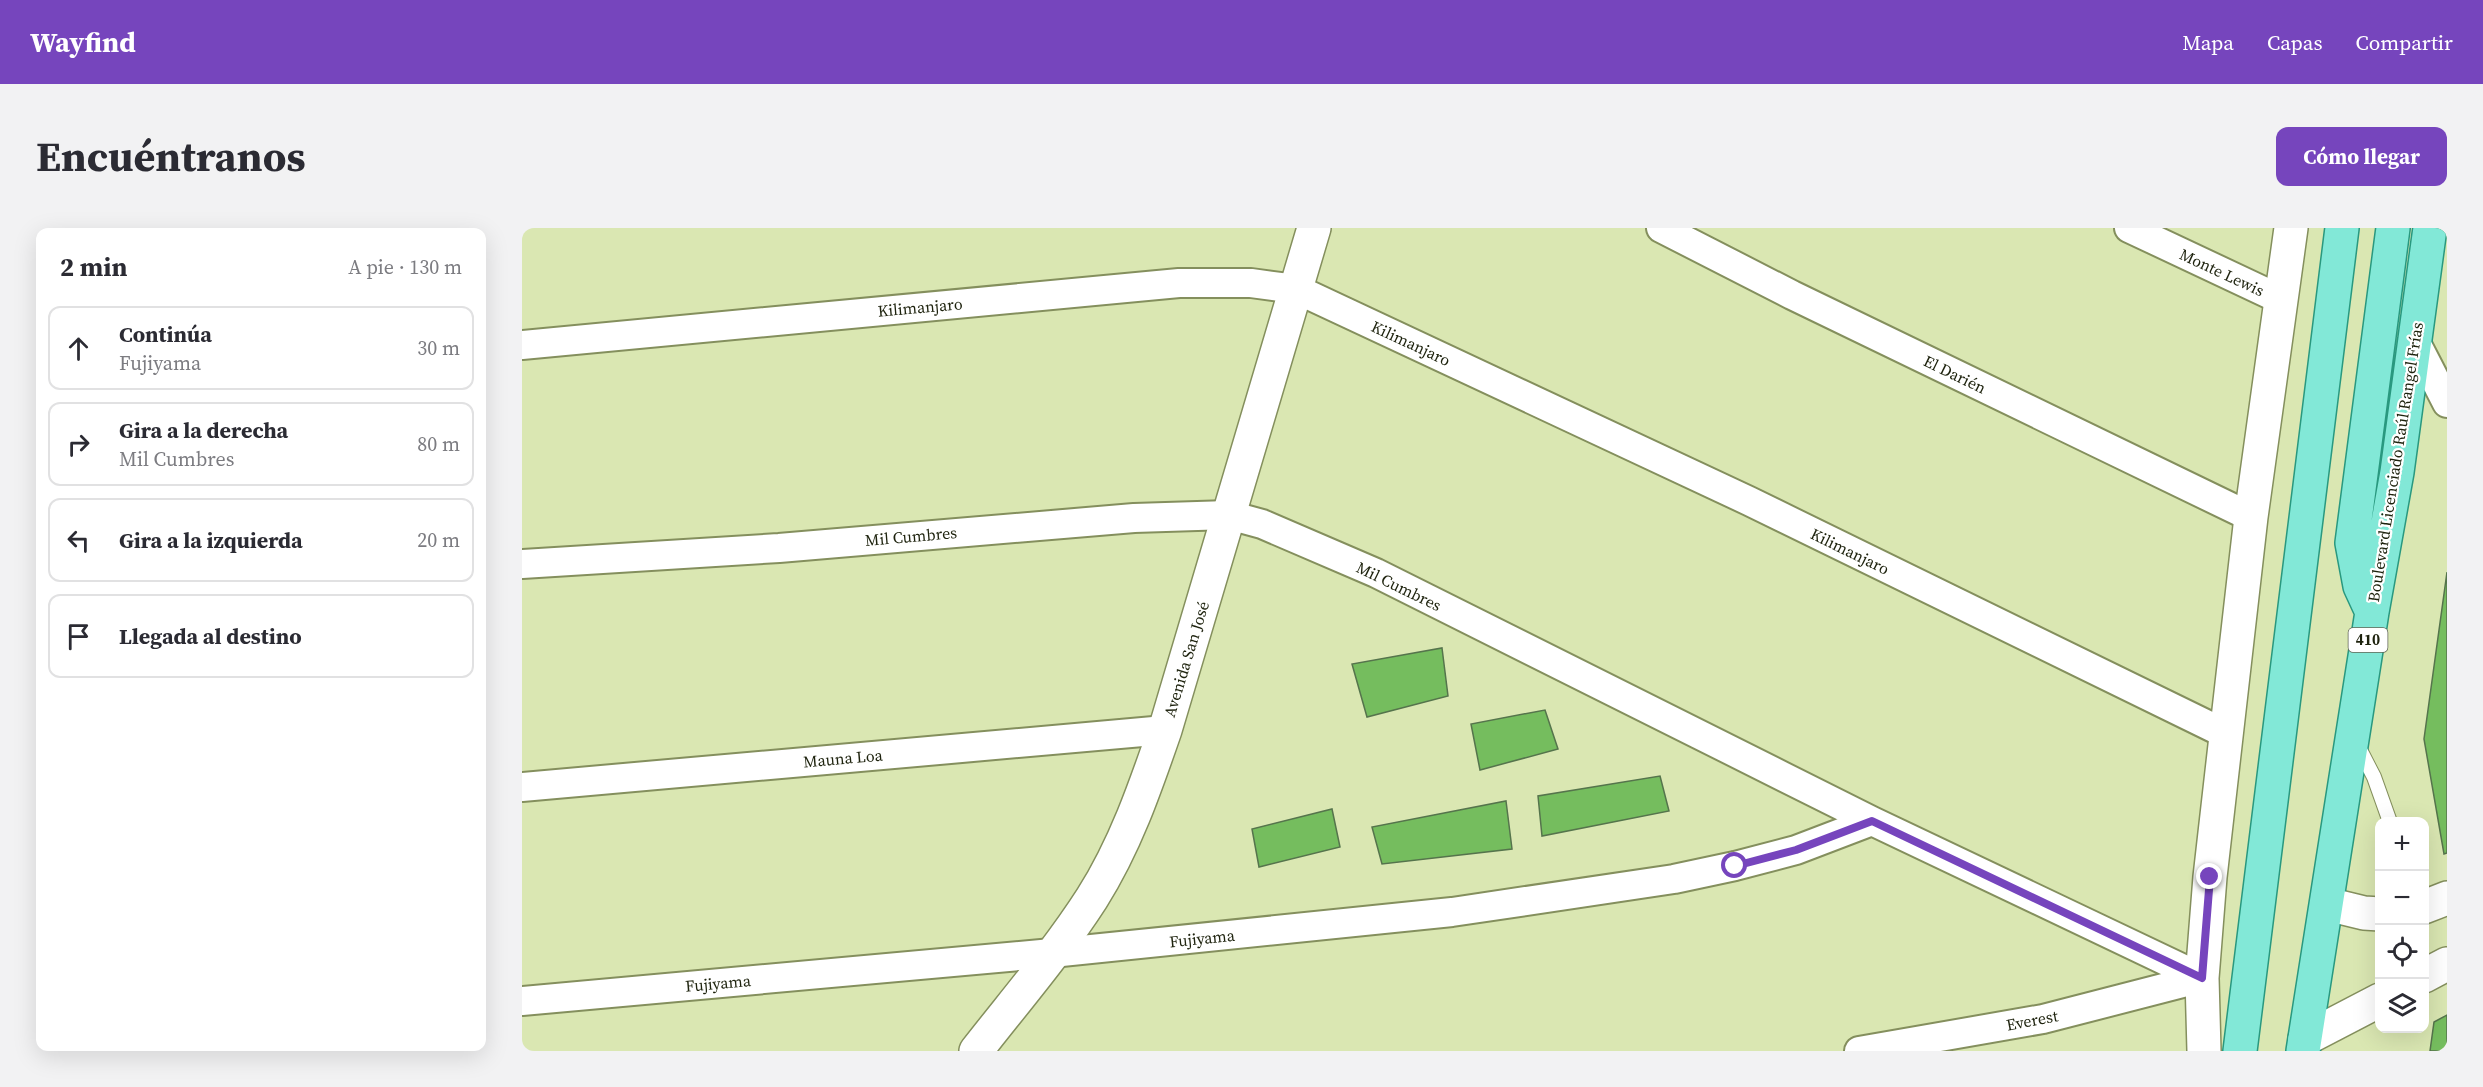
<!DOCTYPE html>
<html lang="es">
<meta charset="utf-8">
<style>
body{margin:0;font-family:"Source Serif 4",serif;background:#f2f2f3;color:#2b2b33}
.controls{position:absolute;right:18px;bottom:18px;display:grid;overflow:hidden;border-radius:12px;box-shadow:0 6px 24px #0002}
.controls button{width:54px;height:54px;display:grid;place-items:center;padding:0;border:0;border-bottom:2px solid #e1e1e2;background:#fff;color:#2b2b33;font:30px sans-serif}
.stop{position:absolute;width:18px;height:18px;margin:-14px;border:4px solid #7645bd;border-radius:50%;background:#fff}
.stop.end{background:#7645bd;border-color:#fff;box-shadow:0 2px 6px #0008}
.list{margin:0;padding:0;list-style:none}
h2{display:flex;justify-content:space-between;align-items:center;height:78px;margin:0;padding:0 24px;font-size:26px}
h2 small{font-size:20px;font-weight:400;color:#7c7c81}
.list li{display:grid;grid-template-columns:39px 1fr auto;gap:18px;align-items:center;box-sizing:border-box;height:84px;margin:0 12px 12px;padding:0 12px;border:2px solid #e1e1e2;border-radius:12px}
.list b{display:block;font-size:22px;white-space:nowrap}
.list p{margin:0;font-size:20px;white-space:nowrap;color:#7c7c81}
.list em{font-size:20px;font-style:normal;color:#7c7c81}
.icon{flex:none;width:33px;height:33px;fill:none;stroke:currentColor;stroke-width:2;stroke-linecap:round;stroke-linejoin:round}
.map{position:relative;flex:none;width:1925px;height:823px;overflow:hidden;border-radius:12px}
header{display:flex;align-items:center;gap:36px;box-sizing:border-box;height:84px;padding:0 30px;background:#7645bd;color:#fff}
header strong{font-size:28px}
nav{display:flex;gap:33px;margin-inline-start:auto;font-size:21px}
.intro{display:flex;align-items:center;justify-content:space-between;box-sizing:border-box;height:144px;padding:0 36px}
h1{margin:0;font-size:42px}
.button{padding:15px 27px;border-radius:12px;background:#7645bd;color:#fff;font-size:21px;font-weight:700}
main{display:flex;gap:36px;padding:0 36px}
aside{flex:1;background:#fff;border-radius:12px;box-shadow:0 6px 24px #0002}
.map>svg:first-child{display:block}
</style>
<header>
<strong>Wayfind</strong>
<nav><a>Mapa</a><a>Capas</a><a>Compartir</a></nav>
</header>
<div class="intro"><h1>Encuéntranos</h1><a class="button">Cómo llegar</a></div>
<main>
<aside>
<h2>2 min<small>A pie · 130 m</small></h2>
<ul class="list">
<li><svg class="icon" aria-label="ahead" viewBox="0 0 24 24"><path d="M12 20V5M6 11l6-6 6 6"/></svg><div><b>Continúa</b><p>Fujiyama</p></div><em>30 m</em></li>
<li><svg class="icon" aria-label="right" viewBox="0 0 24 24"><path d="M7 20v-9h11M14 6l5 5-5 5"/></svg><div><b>Gira a la derecha</b><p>Mil Cumbres</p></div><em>80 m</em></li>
<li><svg class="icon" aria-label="left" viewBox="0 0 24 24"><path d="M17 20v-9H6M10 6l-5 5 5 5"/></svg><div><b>Gira a la izquierda</b></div><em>20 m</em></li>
<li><svg class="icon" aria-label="arrive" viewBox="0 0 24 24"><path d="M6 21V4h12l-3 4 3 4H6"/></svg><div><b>Llegada al destino</b></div></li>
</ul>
</aside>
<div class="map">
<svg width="1925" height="823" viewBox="0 0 1925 823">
<rect width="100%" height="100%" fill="#dae7b2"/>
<!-- building -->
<path fill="#75bd5e" stroke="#55744c" stroke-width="1.5" d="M1925,344V625L1922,626L1902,511Z
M920,420L926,468L845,489L830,436Z
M1023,482L1036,521L958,542L949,496Z
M1138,548L1147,583L1020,608L1016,568Z
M984,573L990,621L860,636L850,599Z
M810,581L818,619L737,639L730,601Z
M1925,787V823H1908L1912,794Z"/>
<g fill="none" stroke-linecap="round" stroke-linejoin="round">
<defs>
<path id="lane" d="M1835,516L1852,549L1868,594"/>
<path id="street" d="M1139,0L1270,67L1729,289
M1607,0L1760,72
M1892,111L1925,175
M0,117L657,55H729L774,61L1227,273L1704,506
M0,336L257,320L612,290L707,287L740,296L854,345L1350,593L1680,750
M0,559L643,502
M0,773L530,725L930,684L1152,651L1213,638L1274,622L1350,593
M1337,823L1521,791L1680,750"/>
<path id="secondary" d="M1805,676L1842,685L1858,686
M1902,679L1925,670
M1902,748L1925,736
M1783,811L1858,772
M454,823C493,773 536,723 570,670C603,618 623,560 643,502L792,0
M1682,823L1680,750L1688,649L1729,289L1769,0"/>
<path id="primary" d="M1850,384L1838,358L1830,315L1871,0
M1718,823L1820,0
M1781,823L1850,384L1875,244L1908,0"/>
</defs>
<!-- lane casing -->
<use href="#lane" stroke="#848f5d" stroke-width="16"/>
<!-- street casing -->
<use href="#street" stroke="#848f5d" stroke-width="32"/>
<!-- secondary casing -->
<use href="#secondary" stroke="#848f5d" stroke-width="36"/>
<!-- primary casing -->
<use href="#primary" stroke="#29987f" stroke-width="36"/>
<!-- lane -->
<use href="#lane" stroke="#fff" stroke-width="14"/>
<!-- street -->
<use href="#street" stroke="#fff" stroke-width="28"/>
<!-- secondary -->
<use href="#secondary" stroke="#fff" stroke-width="33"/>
<!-- primary -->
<use href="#primary" stroke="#82e8d7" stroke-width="33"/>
</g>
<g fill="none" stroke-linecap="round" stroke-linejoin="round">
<!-- route -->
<path stroke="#7645bd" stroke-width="8" d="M1213,638L1274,622L1350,593L1680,750L1688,649"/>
</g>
<g text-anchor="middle" stroke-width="4.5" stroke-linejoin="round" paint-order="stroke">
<!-- shield labels -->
<rect fill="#fff" stroke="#616456" stroke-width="1.5" x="1826.5" y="400" width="39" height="24" rx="4.5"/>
<g font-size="15" font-weight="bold" fill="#1d220d">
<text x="1846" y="417">410</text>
</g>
<!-- street labels -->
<g font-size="16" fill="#1d220d" stroke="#fff">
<text transform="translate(1700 44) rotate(25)" y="6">Monte Lewis</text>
<text transform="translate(398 79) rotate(-5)" y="6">Kilimanjaro</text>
<text transform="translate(889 115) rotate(25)" y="6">Kilimanjaro</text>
<text transform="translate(1433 146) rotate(26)" y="6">El Darién</text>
<text transform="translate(1873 234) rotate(-81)" y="6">Boulevard Licenciado Raúl Rangel Frías</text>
<text transform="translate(389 308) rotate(-5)" y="6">Mil Cumbres</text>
<text transform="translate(1328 323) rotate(26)" y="6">Kilimanjaro</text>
<text transform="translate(877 358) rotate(26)" y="6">Mil Cumbres</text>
<text transform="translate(664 431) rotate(-73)" y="6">Avenida San José</text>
<text transform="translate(321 530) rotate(-5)" y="6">Mauna Loa</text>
<text transform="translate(680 710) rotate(-6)" y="6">Fujiyama</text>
<text transform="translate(196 755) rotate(-5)" y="6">Fujiyama</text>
<text transform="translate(1510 792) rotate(-11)" y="6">Everest</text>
</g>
</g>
</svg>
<div class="controls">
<button>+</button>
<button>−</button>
<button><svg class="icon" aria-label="locate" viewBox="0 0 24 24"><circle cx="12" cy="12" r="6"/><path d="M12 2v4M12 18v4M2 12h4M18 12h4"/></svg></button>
<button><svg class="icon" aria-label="layers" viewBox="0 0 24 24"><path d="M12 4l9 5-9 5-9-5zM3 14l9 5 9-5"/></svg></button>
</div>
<div class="stop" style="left:1213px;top:638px"></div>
<div class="stop end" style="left:1688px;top:649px"></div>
</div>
</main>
